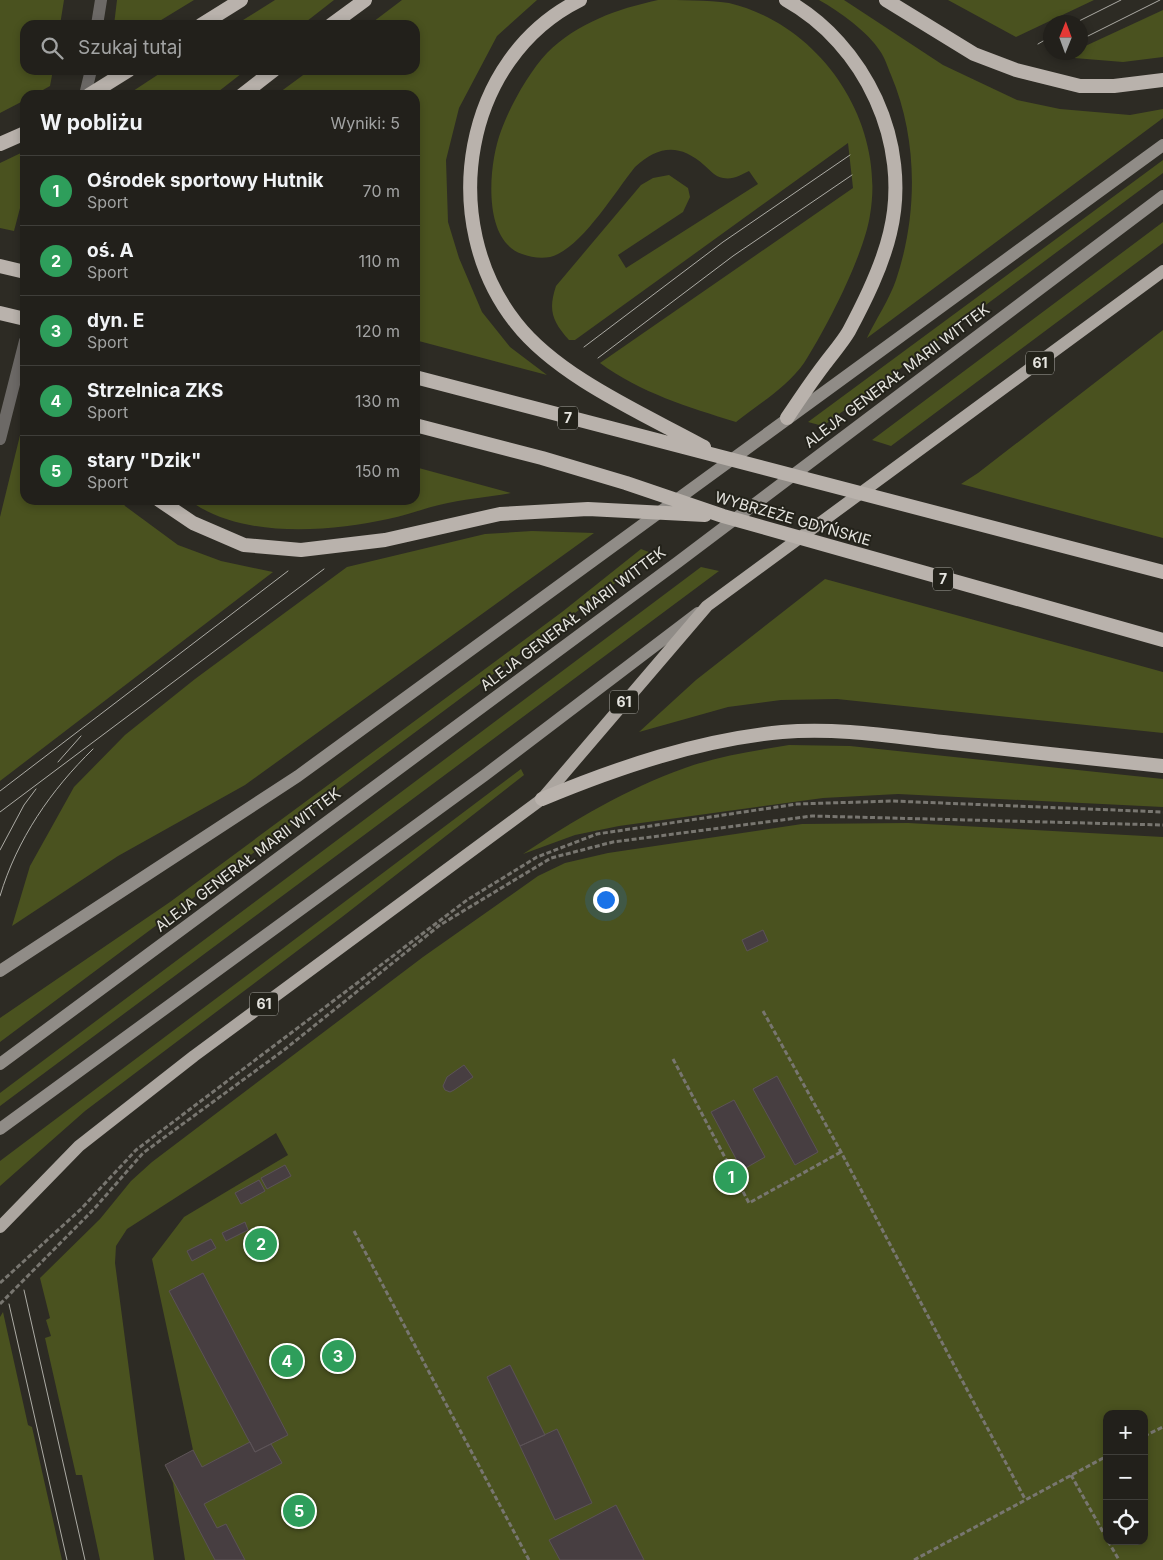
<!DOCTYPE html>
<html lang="pl">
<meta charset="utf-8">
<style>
body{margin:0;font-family:Inter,sans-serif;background:#2a2824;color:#f1f3f6}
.controls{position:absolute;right:15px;bottom:15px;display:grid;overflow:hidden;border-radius:10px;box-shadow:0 2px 8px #0003}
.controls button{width:45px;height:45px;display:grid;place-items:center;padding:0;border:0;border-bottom:1px solid #3f3e3a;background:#22201b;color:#f1f3f6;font:25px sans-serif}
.compass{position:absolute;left:1043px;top:15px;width:45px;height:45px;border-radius:50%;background:#22201b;box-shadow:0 2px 8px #0003;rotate:1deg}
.you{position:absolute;left:605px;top:899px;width:18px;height:18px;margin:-12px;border:4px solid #fff;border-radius:50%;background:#1a73e8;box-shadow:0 0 0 8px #1a73e833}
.badge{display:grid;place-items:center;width:32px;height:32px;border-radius:50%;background:#ea580c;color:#fff;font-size:16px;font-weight:700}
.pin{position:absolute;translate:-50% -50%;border:2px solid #fff;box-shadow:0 1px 5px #0006}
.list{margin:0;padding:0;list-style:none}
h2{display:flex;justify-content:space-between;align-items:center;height:65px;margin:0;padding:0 20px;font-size:21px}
h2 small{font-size:16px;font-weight:400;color:#a2a3a3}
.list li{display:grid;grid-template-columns:32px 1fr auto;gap:15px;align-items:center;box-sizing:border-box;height:70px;padding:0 20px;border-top:1px solid #3f3e3a}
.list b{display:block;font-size:19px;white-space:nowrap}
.list p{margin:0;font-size:16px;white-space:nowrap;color:#a2a3a3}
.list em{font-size:16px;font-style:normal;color:#a2a3a3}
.icon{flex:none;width:28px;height:28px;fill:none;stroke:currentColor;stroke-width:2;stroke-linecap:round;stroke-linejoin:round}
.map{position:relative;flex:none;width:1163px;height:1560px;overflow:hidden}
.search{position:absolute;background:#22201b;box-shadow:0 2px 8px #0003;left:20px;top:20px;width:400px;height:55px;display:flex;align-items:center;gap:12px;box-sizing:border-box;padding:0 18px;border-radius:15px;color:#a2a3a3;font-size:19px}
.panel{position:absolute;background:#22201b;box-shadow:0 2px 8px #0003;left:20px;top:90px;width:400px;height:415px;border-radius:15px}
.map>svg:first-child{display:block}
</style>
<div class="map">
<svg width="1163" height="1560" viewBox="0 0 1163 1560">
<rect width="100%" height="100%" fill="#2d2b24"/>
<!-- green -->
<path fill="#4a521f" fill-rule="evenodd" d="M0,0H64L60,25H25V70H53L50,86L34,95H25V100L0,113Z
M117,0H194L153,25H114Z
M275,0H334L302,25H235Z
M402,0H537L497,36L459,108L446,160L448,222L459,258L482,312L510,347L547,375L415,340V95H276L310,70H415V25H369Z
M658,0C681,0 707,0 729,3C821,25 886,122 870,215C864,255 826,329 804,363C787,387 759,404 736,422C688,407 641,393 600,363L853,188L848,143L575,340H569C552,321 548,310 556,286L641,185L653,178L669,175L688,188L690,197L683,212L618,255L626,268L758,184L749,171C741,175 733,180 723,178C715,177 710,170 704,165C680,144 659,145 635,167C615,192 586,240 558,254C547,260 533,258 522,254C481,240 489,162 501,131C510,106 529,72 547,53C577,23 617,9 658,0Z
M819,0H844L943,65L1017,100L1060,109L1130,115L1163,109V118L867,338C876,319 889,300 896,280C918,215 918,139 891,75C888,68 885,58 880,51C868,32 839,11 819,0Z
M948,0H1094L1016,37Z
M1163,10V57L1123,62L1062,57L1072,53L1080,52L1081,48Z
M165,70H246L214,95H127Z
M25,151V189L14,231L0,228V163Z
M1163,160V173L823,426L808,422Z
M1163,222V243L891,446L872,440Z
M1163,330V538L961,484L978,473Z
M25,415V500H121L125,506L178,545L221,561L273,572L0,781V517Z
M415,467L511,493C487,497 463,499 439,505C422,509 405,516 388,519C329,532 240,539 189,500H415Z
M532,531L594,533L245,785L118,856L12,926L30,866L74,787L125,735L195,679L347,567L485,534Z
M641,549L654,554L0,1042V1018L170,902L562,612Z
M701,567L719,571L0,1106V1093Z
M825,579L1163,672V733L837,699L781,700L728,707L639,732L696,680Z
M789,745L850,746L1163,779V807L898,794L823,798L619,826L575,835L523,854C574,820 626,789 685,768C718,756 754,751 789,745Z
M521,769L524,775L342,917L85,1111L0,1186V1161Z
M908,823L1163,837V1560H185L173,1483L165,1465L193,1450L152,1259L184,1217L288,1155L276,1133L127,1229L116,1246L115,1263L154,1560H100L82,1475H76L45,1338L51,1336L46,1320L50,1318L40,1278L100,1219L131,1181L152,1162L423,957L538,876L565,863L608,853L802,824ZM1107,1414H1144V1541H1107Z
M3,1312L28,1425L32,1427L62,1560H0V1317Z"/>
<!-- building -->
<path fill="#473e41" stroke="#5c5357" d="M763,930L768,941L747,951L742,940Z
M464,1065L473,1077L454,1090L450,1092L445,1090L443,1086L447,1077Z
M777,1076L818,1152L795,1165L753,1089Z
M734,1100L765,1157L742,1170L711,1112Z
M285,1165L291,1176L267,1189L261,1178Z
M259,1180L265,1191L241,1204L235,1193Z
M245,1222L248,1230L226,1241L222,1233Z
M211,1239L216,1248L192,1261L187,1251Z
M203,1273L288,1435L255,1452L169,1291Z
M510,1365L545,1435L520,1446L487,1377Z
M557,1429L592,1503L555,1520L520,1446Z
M250,1442L255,1452L271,1444L282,1463L204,1504L217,1528L226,1524L245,1560H215L165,1465L193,1450L202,1467Z
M616,1505L644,1560H560L549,1540Z"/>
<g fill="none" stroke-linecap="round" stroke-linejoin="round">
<!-- path -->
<path stroke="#787670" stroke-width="3" stroke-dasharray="5 2.5" stroke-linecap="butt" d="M763,1011L841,1152L1025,1499
M673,1059L749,1203L841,1152
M354,1231L529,1560
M0,1283L81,1209L136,1150L467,900L537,857L597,834L797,804L892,801L1163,812
M0,1304L94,1209L143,1153L284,1050L440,925L551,858L613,842L812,816L1163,825
M1144,1436L1163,1427
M1071,1475L1107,1539
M1108,1541L1119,1560
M914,1560L1107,1456"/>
<!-- minor -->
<path stroke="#6c6966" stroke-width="12" d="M97,25L101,0
M85,95L91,70
M0,439L25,341"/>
<!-- secondary -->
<path stroke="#908c87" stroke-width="12" d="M0,971L298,776L1163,145
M0,1064L678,562L1163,196
M0,1129L485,775L698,613"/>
<!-- primary -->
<path stroke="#aca6a0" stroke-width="12" d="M0,1227L79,1146L194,1056L542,799L707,606L1163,271"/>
<!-- trunk -->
<path stroke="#b9b2ac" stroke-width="14" d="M580,0C463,58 436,222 516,323C558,377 644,414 704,447
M786,0C865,44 912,143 890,233C882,267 865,301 849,331C842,343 832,354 824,365C811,382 799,400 787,418
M886,0L974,54L1016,70L1080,86H1114L1163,80
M201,25L241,0
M331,25L365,0
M89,95L129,70
M242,95L274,70
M0,144L25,133
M0,266L25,272
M0,313L25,319
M415,377L1163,572
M415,425L542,458L626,483L723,516L1163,640
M159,500L193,523L244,545L301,550L385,540L500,514L588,509L705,515
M542,799C619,767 699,740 782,732C839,727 896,737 952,743C1022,751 1093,759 1163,766"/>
<!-- tram -->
<path stroke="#acaba5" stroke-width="1" d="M1077,22L1121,0
M1080,40L1160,0
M1038,44L1050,37
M584,347L723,242L850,155
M598,358L733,256L852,175
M58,762L81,736
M0,791L288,571
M0,812L324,569
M0,850L24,805L36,789
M0,896C17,839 51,790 93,749
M24,1290L85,1560
M9,1304L67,1560"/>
</g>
<g text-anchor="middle" stroke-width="4" stroke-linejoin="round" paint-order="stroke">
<!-- shield labels -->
<g fill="#23221a" stroke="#acaaa5" stroke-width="1">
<rect x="1026" y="351.5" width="28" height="23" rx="4"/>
<rect x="558" y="406.5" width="20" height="23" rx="4"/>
<rect x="933" y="567.5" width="20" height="23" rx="4"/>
<rect x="610" y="690.5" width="28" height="23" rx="4"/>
<rect x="250" y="992.5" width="28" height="23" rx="4"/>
</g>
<g font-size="14" font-weight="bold" fill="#e6e5e0">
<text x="1040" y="368">61</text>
<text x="568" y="423">7</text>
<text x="943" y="584">7</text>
<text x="624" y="707">61</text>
<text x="264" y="1009">61</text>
</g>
<!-- street labels -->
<g font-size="15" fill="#e6e5e0" stroke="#23221a">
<text transform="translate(897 376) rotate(-37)" y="5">ALEJA GENERAŁ MARII WITTEK</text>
<text transform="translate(793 519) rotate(16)" y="5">WYBRZEŻE GDYŃSKIE</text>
<text transform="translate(573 619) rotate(-37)" y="5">ALEJA GENERAŁ MARII WITTEK</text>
<text transform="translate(248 860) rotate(-37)" y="5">ALEJA GENERAŁ MARII WITTEK</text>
</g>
</g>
</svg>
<div class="controls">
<button>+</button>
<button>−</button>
<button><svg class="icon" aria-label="locate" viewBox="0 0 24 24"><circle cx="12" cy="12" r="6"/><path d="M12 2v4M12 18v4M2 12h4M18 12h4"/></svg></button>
</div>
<svg class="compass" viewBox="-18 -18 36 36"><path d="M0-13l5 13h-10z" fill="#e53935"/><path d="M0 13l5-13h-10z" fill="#a2a3a3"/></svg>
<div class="you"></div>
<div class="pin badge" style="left:731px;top:1177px;background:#2e9e5b">1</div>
<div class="pin badge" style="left:261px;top:1244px;background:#2e9e5b">2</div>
<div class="pin badge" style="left:338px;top:1356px;background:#2e9e5b">3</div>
<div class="pin badge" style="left:287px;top:1361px;background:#2e9e5b">4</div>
<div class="pin badge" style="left:299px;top:1511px;background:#2e9e5b">5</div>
<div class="search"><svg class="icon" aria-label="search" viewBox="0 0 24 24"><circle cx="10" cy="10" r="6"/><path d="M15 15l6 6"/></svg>Szukaj tutaj</div>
<section class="panel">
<h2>W pobliżu<small>Wyniki: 5</small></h2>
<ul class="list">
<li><span class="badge" style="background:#2e9e5b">1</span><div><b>Ośrodek sportowy Hutnik</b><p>Sport</p></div><em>70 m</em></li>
<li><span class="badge" style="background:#2e9e5b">2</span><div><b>oś. A</b><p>Sport</p></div><em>110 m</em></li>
<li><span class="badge" style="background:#2e9e5b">3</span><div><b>dyn. E</b><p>Sport</p></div><em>120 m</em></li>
<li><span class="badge" style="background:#2e9e5b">4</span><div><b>Strzelnica ZKS</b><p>Sport</p></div><em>130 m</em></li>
<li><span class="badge" style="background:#2e9e5b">5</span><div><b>stary &quot;Dzik&quot;</b><p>Sport</p></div><em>150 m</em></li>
</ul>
</section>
</div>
